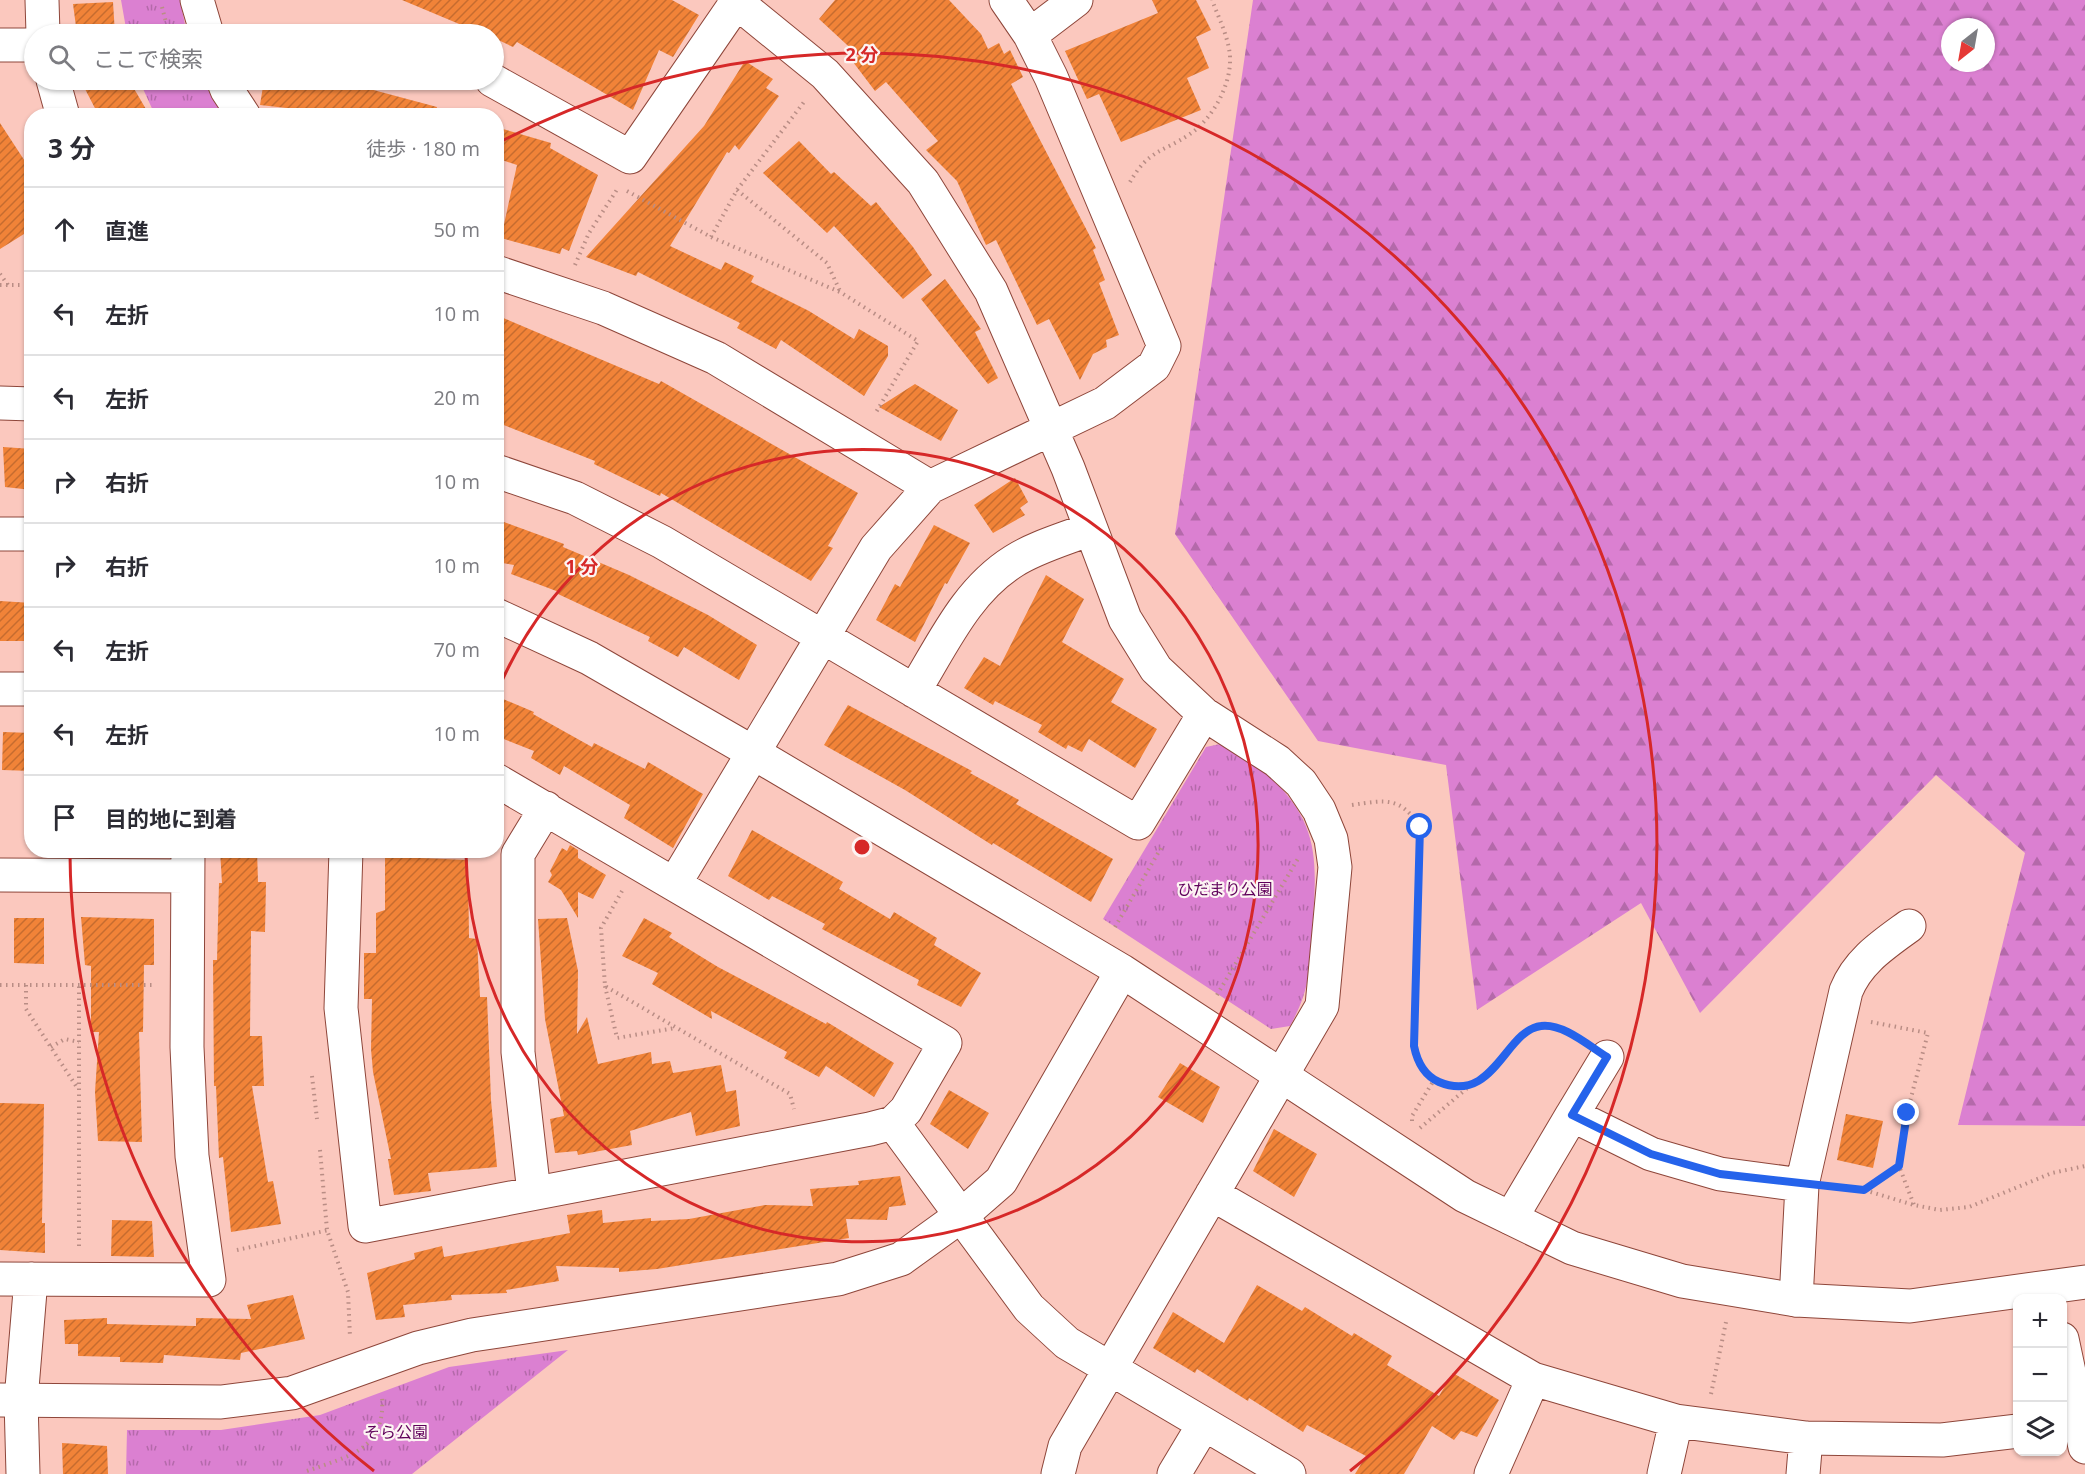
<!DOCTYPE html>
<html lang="ja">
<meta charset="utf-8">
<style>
body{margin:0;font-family:"Open Sans","Noto Sans JP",sans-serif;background:#f7f7f7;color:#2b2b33}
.controls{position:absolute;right:18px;bottom:18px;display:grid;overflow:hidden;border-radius:12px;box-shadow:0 2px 4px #0004}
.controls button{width:54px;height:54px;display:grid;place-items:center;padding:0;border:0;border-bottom:2px solid #e1e1e2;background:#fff;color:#2b2b33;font:30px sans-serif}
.compass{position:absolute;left:1941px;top:18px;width:54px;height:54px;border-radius:50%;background:#fff;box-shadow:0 2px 4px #0004;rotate:211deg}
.stop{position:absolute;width:18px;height:18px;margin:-14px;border:4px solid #2563eb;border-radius:50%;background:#fff}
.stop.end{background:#2563eb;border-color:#fff;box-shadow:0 2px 6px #0008}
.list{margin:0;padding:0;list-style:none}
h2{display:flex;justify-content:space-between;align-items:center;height:78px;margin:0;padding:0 24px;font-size:26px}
h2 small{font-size:20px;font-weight:400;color:#7c7c81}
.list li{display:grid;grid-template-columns:39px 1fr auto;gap:18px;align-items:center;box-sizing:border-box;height:84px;padding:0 24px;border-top:2px solid #e1e1e2}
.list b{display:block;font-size:22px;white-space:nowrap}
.list em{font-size:20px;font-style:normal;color:#7c7c81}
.icon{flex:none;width:33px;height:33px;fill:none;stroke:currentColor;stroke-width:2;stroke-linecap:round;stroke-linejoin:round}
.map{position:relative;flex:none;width:2085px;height:1474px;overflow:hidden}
.search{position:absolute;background:#fff;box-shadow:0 2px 4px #0004;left:24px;top:24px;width:480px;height:66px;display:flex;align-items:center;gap:15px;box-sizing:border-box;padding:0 21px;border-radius:33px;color:#7c7c81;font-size:22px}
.panel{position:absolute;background:#fff;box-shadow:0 2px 4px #0004;left:24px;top:108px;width:480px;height:750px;border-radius:24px}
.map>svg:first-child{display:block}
</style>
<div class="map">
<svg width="2085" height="1474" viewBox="0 0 2085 1474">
<defs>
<pattern id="grass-tufts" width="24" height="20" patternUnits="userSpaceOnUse" patternTransform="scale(1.5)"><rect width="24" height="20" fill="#db80d1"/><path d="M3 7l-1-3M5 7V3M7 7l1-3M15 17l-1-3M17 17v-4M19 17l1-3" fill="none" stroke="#b469aa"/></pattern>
<pattern id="forest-firs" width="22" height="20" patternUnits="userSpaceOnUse" patternTransform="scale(1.5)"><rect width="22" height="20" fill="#db80d1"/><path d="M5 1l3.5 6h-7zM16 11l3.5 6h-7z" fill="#b469aa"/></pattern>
<pattern id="building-hatch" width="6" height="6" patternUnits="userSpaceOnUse" patternTransform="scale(1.5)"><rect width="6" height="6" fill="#f18338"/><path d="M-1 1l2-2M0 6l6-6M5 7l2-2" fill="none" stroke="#c66c2f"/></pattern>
</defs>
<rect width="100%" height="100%" fill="#fbc8be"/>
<!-- grass -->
<path fill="url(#grass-tufts)" d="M121,0H180L187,34H127Z
M139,80H202L223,115H155Z
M1220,744C1236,746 1252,759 1263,770C1322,823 1317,860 1312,933C1309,972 1310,990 1290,1026L1271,1029L1103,919L1206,747Z
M568,1350L412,1474H126L127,1430H221L320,1415L449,1367Z"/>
<!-- forest -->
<path fill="url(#forest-firs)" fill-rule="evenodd" d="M1253,0H2085V1126L1958,1125L2025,853L1936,775L1700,1013L1641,903L1477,1010L1446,765L1318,741L1175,534ZM1950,27H1986V63H1950Z"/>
<!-- building -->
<path fill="url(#building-hatch)" d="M402,0H672L699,15L673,57L659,50L633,110L517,42L513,47L494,38V34H483Z
M835,0H949L981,34L988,49L999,43L1004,54L1010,50L1023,77L1011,84L1096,248L1093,250L1105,280L1099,283L1119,335L1106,340L1107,347L1093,354L1080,380L1049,319L1037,325L996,240L986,245L957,181L926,150L938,141L886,82L875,91L853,62L859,56L819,19Z
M1152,0H1196L1211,30L1196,37L1209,68L1187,78L1201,110L1121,142L1099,94L1087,99L1065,51L1158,13Z
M113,2L115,34H77L73,4Z
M745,61L773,79L766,88L779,96L739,150L735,145L729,153L727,152L670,246L721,270L725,262L754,276L751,282L809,311L854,339L859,329L888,346V356L864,396L781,340L776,349L737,328L740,323L638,272L636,276L586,257L704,126Z
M96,80H129L150,116H99L84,87Z
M264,80H368L366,88L437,107L435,116H322V112L260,105Z
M0,123L32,172V229L0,249Z
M496,127L551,143L550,148L598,175L569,251L562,248L560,254L501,238L517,165L496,158Z
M799,141L831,174L834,172L871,206L876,202L913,247L932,275L903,299L834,226L827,233L763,173Z
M945,279L981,329L975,332L998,378L988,384L921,299Z
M501,317L659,384L661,381L858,493L828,546L833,548L811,581L661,493L660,496L594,464L595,461L496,422V332Z
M915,384L958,410L941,441L879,407Z
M3,447L32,449V490L5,487Z
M1015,478L1028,502L1020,508L1025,515L993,533L974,505Z
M496,519L564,544L563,547L629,575L708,615L757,645L739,680L684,647L678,657L648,641L650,637L558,594L559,592L511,574L514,565L496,562Z
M934,525L970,543L947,584L945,583L915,642L876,620L895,584L900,587Z
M1046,575L1084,599L1062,642L1124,679L1111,702L1157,729L1135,768L1089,739L1082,752L1068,745L1066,749L1038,732L1042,725L995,701L993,705L964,688L984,657L1000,666Z
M0,601L32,603V641H0Z
M496,696L534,712L533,714L592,747L594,743L645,769L648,762L703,794L673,848L624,818L630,805L564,766L560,775L531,758L534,751L496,736Z
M848,705L972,771L970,773L1019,800L1016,804L1113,859L1091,902L993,843L992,845L905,790L824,745Z
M3,732L32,733V771L2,770Z
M752,830L843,882L839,889L890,919L894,912L937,938L934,945L981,973L961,1007L917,985L919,980L822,929L825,924L772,896L769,900L728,876Z
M570,845L578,850V858L606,875L593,899L578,892V918L561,890L548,882L552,875L550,871L562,848L567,851Z
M220,850H257L258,882H266L265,932L251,931L250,1036H262L264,1086H252L268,1182L273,1181L281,1224L231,1232L223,1157L219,1158L216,1086H214L213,960H217L219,883H222Z
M385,850H419L420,858L468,860L469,938L477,939L480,997H487L491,1100L497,1167L428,1173L431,1191L394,1195L388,1159H391L373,1072L371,1049L372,999H364V953H376V913L385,910Z
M81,917L154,919V965H144L143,1032H139L142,1142L98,1141L95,1092L99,1032H91V966L85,965Z
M14,918H44V964L14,963Z
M567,918L578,971L577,1034L587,1017L598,1064L651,1052L652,1064L670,1061L673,1073L721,1065L726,1092L736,1090L740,1126L696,1136L691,1112L630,1131L632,1145L578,1155L577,1151L555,1153L550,1119L564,1116L545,1019L538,919Z
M644,918L672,933L669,937L718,967L826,1024L827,1022L894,1063L874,1097L826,1066L819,1077L784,1058L787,1052L711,1011L712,1019L652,984L658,973L622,956Z
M1180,1063L1220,1087L1203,1123L1158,1097Z
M949,1090L989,1113L968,1149L930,1124Z
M0,1103L44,1104L42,1223H45V1253L0,1250Z
M1846,1114L1883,1121L1873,1168L1837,1160Z
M1274,1129L1317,1154L1294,1197L1253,1171Z
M900,1176L906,1205L889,1207L887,1220L846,1219L849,1238L657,1269L619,1272V1268L556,1266L559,1281L506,1290L507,1293L451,1295L452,1300L403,1305L405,1317L376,1320L367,1273L415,1259L414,1253L442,1246L444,1257L570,1233L567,1215L602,1210L603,1223L651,1218V1221L689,1219L765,1205L813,1206L810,1189L859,1185L858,1181Z
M112,1220L152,1221L154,1257L111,1256Z
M1257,1285L1302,1311L1305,1307L1352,1336L1354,1333L1392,1356L1387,1365L1439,1396L1453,1373L1499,1400L1477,1437L1461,1431L1454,1440L1432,1426L1404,1474H1355L1366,1456L1307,1425L1303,1432L1249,1398L1248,1401L1197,1369L1195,1373L1153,1348L1173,1312L1224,1343Z
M293,1295L305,1339L241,1353L240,1360L164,1355L163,1363L120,1362V1357L78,1356V1344H65L64,1320L107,1318V1324L196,1326V1318L251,1319L247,1305Z
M62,1443L107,1446L108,1474H63Z"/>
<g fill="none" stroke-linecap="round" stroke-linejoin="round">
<defs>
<path id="minor" d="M42,0L43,34
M197,0L207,34
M734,0L825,74L923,182L991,291L1068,468L1125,619L1156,669L1204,714L1277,761L1301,783L1319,810L1331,839L1335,867L1322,1006L1065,1446L1058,1474
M1030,35L1076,0
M0,45H34
M53,80L63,116
M223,80L227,90L244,116
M492,80L630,157L738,0
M496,272L603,308L716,358L930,487
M0,403L32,404
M496,471L575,498L662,542L1138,823L1204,714
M0,689H32
M914,691C943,644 966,591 1014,561C1036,547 1065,539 1090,529
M346,850L341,1008L365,1226L870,1129L893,1123L906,1110L945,1043L496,780
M0,875L187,876
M675,883L876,548L930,487L1105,403L1154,366L1164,346L1051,77L1030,35L1006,0
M1572,1115L1607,1057
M893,1123L1029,1308L1067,1343L1289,1474
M534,1193L518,1052V854L546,808
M1212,1194L1533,1379L1676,1421L1806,1438L1942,1440L2018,1431
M1511,1218L1572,1115L1651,1154L1720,1174L1802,1185
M0,1279L209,1280L192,1156L187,1047L188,850
M1796,1300L1802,1185L1846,991C1858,961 1883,945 1909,926
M2062,1339L2085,1447
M23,1474L21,1400L31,1279
M1174,1474L1204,1424
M1491,1474L1533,1379
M1664,1474L1676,1421
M1803,1474L1806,1438"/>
<path id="tertiary" d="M0,534H32
M496,615L589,658L752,752L1122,971L1465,1196L1572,1248L1682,1281L1796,1300L1910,1306L2085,1282
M0,1400L221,1402L292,1393L418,1348L472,1335L838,1279L901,1259L962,1215L1001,1181L1122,971"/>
</defs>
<!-- minor casing -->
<use href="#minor" stroke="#8e463a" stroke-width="35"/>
<!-- tertiary casing -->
<use href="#tertiary" stroke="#8e463a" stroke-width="35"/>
<!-- path -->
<path stroke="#b98d85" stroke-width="4" stroke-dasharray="1.5 4.5" stroke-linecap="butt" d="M162,7L169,34
M184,80L190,89
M1130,182C1149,149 1162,153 1190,134C1215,117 1235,78 1229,49C1226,32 1218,16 1212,0
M737,190L827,263L840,291
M627,191L711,237L840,292L918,341L875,414
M711,237L737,190L804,102
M575,265L589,233L618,188
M0,274L8,285
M0,285H32
M1352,805C1386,800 1400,796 1420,827L1414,1046C1417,1061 1423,1075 1439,1082C1492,1103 1500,1041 1537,1027C1552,1021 1567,1033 1579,1040
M622,891L601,928L605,986L790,1094L794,1109
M1115,927L1161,848
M0,985H156
M26,985V1009L78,1089
M605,986L617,1038L675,1028
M1217,995L1299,857
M1871,1022L1928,1033L1907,1113L1899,1166L1914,1205
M51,1047L65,1039L79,1042
M312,1076L317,1119
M1412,1121V1116L1434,1080
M1420,1128L1471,1085
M320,1150L327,1230L348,1292L350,1337
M1835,1188L1864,1190L1914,1205L1940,1210L1969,1207L2052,1173L2085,1166
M1864,1190L1899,1166
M79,1246V984
M237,1250L329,1230
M1711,1394L1726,1322
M307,1471C349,1456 386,1450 382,1396"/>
<!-- minor -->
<use href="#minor" stroke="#fff" stroke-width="33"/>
<!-- tertiary -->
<use href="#tertiary" stroke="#fff" stroke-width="33"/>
</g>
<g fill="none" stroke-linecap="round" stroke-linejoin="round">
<!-- route -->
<path stroke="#2563eb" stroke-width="8" d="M1420,827L1414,1046C1417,1061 1423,1075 1439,1082C1494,1105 1505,1030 1541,1026C1563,1023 1589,1046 1607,1057L1572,1115L1651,1154L1720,1174L1864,1190L1899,1166L1907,1113"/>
</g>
<!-- distance rings -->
<g fill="none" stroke="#d62828" stroke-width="3">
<path d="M497 692A396 396 0 1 1 466 854"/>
<path d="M374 1471A792 792 0 0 1 70 854M502 141A792 792 0 0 1 1350 1471"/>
</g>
<g text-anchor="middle" stroke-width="4.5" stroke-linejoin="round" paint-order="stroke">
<!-- park labels -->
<g font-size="16" fill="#5f015a" stroke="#fdf4f3">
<text x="1225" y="895">ひだまり公園</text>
<text x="396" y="1438">そら公園</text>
</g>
</g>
<circle cx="862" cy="847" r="9" fill="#d62828" stroke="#fdf4f3" stroke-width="3"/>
<g font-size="18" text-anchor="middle" font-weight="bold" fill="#d62828" stroke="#fdf4f3" stroke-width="4.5" stroke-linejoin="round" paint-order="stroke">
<text x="862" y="61">2 分</text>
<text x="582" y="573">1 分</text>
</g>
</svg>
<div class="controls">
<button>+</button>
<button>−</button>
<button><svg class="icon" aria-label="layers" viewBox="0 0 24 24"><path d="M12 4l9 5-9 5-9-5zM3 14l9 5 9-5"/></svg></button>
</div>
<svg class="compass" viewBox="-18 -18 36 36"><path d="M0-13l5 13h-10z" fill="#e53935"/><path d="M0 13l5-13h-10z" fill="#7c7c81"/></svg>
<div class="stop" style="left:1420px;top:827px"></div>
<div class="stop end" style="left:1907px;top:1113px"></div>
<div class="search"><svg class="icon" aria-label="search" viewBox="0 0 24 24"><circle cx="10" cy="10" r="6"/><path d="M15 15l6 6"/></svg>ここで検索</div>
<section class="panel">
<h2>3 分<small>徒歩 · 180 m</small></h2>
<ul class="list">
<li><svg class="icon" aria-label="ahead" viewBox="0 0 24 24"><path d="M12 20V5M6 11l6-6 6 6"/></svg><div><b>直進</b></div><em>50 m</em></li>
<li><svg class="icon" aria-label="left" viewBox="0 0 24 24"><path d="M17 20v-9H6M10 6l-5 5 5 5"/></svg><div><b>左折</b></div><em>10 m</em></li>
<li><svg class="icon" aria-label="left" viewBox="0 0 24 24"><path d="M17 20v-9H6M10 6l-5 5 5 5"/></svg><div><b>左折</b></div><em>20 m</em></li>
<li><svg class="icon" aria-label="right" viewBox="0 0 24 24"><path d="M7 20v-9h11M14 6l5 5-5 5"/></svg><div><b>右折</b></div><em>10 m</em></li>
<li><svg class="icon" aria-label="right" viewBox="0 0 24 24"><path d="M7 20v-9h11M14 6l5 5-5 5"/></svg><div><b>右折</b></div><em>10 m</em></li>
<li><svg class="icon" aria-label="left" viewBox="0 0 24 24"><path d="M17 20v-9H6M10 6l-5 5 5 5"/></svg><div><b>左折</b></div><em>70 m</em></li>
<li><svg class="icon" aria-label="left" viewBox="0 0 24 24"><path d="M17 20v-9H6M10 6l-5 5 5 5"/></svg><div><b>左折</b></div><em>10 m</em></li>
<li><svg class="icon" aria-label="arrive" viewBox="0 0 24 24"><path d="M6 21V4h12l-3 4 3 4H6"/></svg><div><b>目的地に到着</b></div></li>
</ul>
</section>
</div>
